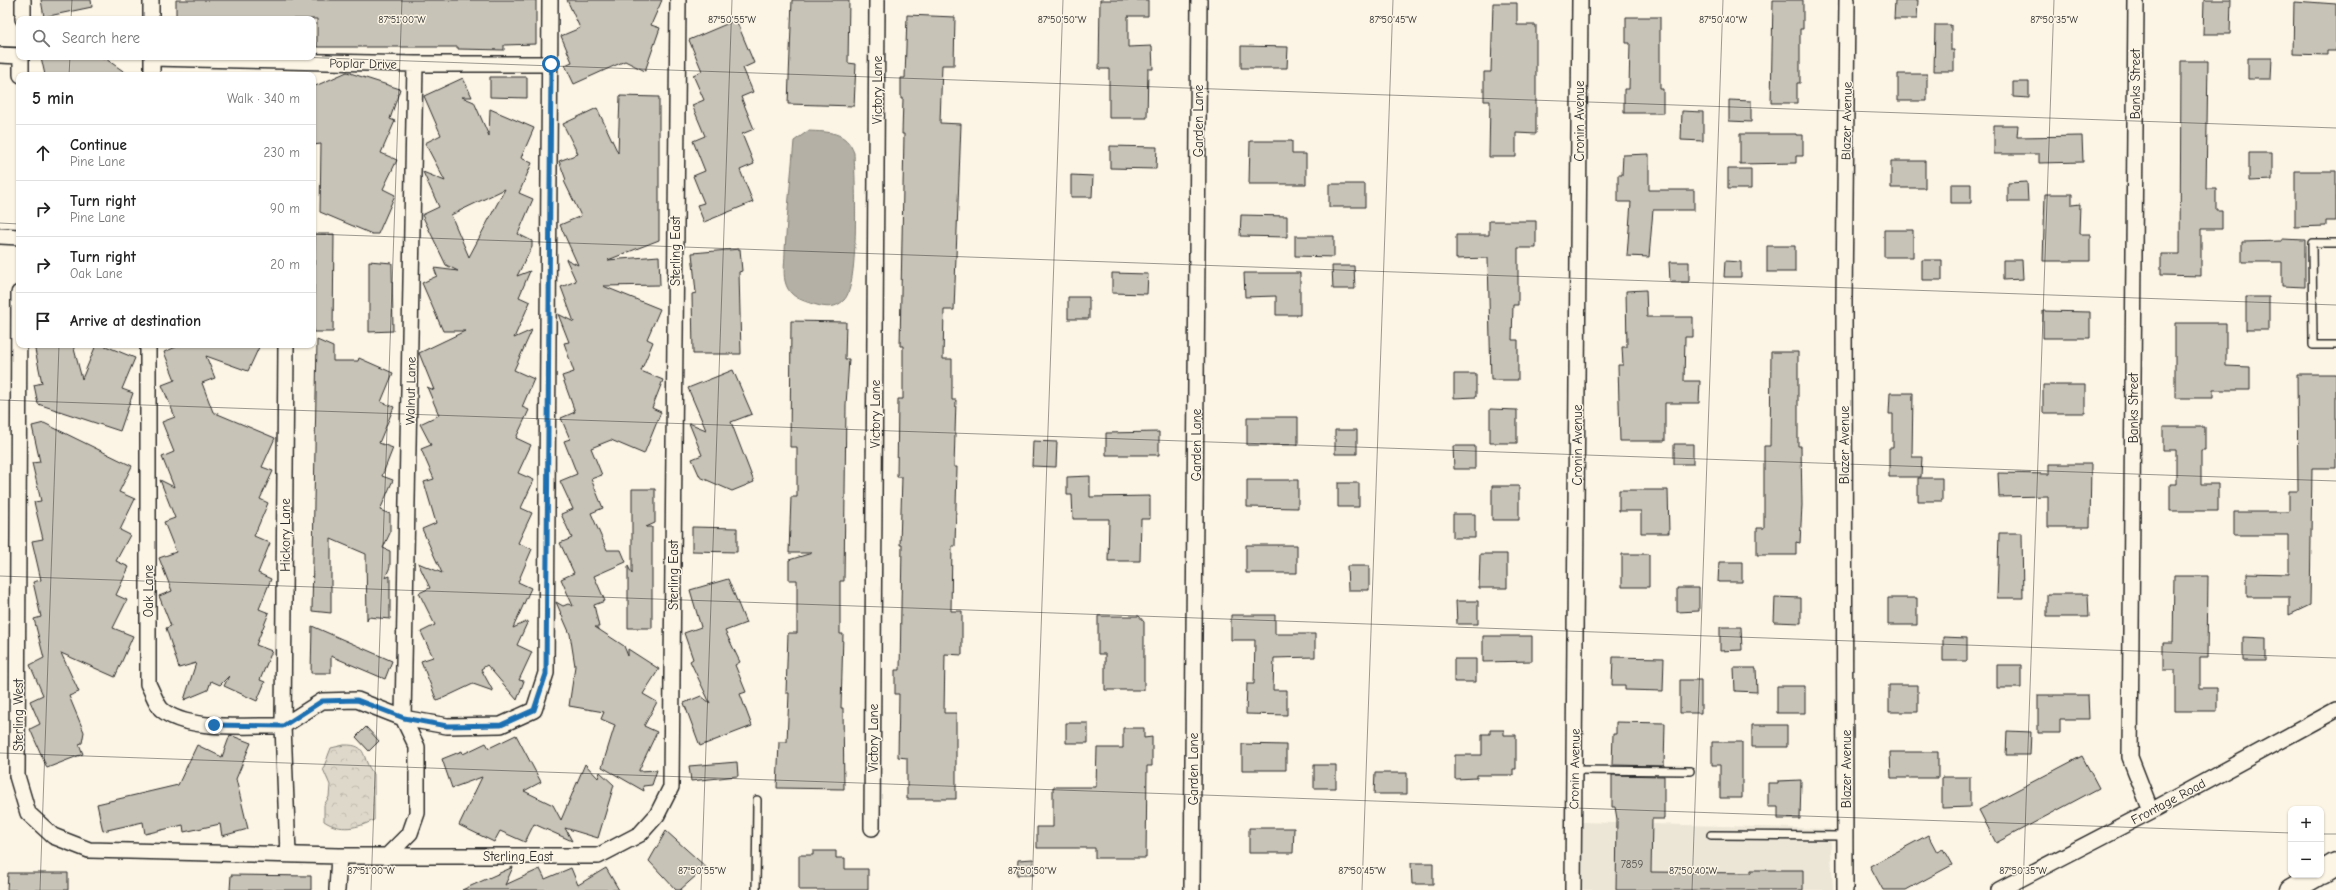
<!DOCTYPE html>
<meta charset="utf-8">
<style>
body{margin:0;font-family:"Comic Neue",sans-serif;background:#f2f2f2;color:#222}
.controls{position:absolute;right:12px;bottom:12px;display:grid;overflow:hidden;border-radius:8px;box-shadow:0 1px 3px #0004}
.controls button{width:36px;height:36px;display:grid;place-items:center;padding:0;border:0;border-bottom:1px solid #e0e0e0;background:#fff;color:#222;font:20px sans-serif}
.stop{position:absolute;width:12px;height:12px;margin:-9px;border:3px solid #1f6fb2;border-radius:50%;background:#fff}
.stop.end{background:#1f6fb2;border-color:#fff;box-shadow:0 1px 4px #0008}
.list{margin:0;padding:0;list-style:none}
h2{display:flex;justify-content:space-between;align-items:center;height:52px;margin:0;padding:0 16px;font-size:17px}
h2 small{font-size:13px;font-weight:400;color:#767676}
.list li{display:grid;grid-template-columns:26px 1fr auto;gap:12px;align-items:center;box-sizing:border-box;height:56px;padding:0 16px;border-top:1px solid #e0e0e0}
.list b{display:block;font-size:15px;white-space:nowrap}
.list p{margin:0;font-size:13px;white-space:nowrap;color:#767676}
.list em{font-size:13px;font-style:normal;color:#767676}
.icon{flex:none;width:22px;height:22px;fill:none;stroke:currentColor;stroke-width:2;stroke-linecap:round;stroke-linejoin:round}
.map{position:relative;flex:none;width:2336px;height:890px;overflow:hidden}
.search{position:absolute;background:#fff;box-shadow:0 1px 3px #0004;left:16px;top:16px;width:300px;height:44px;display:flex;align-items:center;gap:10px;box-sizing:border-box;padding:0 14px;border-radius:8px;color:#767676;font-size:15px}
.panel{position:absolute;background:#fff;box-shadow:0 1px 3px #0004;left:16px;top:72px;width:300px;height:276px;border-radius:8px}
.map>svg:first-child{display:block}
</style>
<div class="map">
<svg width="2336" height="890" viewBox="0 0 2336 890">
<defs>
<pattern id="park-crowns" width="20" height="18" patternUnits="userSpaceOnUse"><rect width="20" height="18" fill="#ded8ca"/><path d="M2 6a3 3 0 1 1 6 0M12 15a3 3 0 1 1 6 0" fill="none" stroke="#bfbaae"/></pattern>
</defs>
<rect width="100%" height="100%" fill="#fcf5e5"/>
<filter id="ink" filterUnits="userSpaceOnUse"><feTurbulence type="fractalNoise" baseFrequency=".025" numOctaves="2"/><feDisplacementMap in="SourceGraphic" scale="8" xChannelSelector="R" yChannelSelector="G"/><feConvolveMatrix kernelMatrix="1 2 1 2 8 2 1 2 1" color-interpolation-filters="sRGB"/></filter>
<g filter="url(#ink)">
<!-- built -->
<path fill="#ece6d7" d="M1580,822L1830,829L1833,890H1581Z"/>
<!-- park -->
<path fill="url(#park-crowns)" stroke="#84827a" d="M344,745C370,744 360,759 374,774V820C358,828 340,832 324,821V805L329,797L330,785L323,769L331,748Z"/>
<!-- water -->
<path fill="#b4b0a5" stroke="#7d7b74" d="M808,131C829,132 846,131 854,153C855,177 860,285 844,300C834,310 823,307 810,303C798,299 788,295 785,281C783,272 785,260 785,250C787,214 791,177 794,141Z"/>
<!-- building -->
<path fill="#c8c3b7" stroke="#2b2b2b" fill-rule="evenodd" d="M41,0H91L92,7L44,17Z
M176,0H536V44L504,45V50L458,49V47H317V19H176Z
M567,0H662L651,25L660,28L645,71L625,61L574,84L565,65L572,62L561,36L580,28Z
M792,0H849L848,63L856,64L854,106L788,104Z
M1100,0H1148V16H1128V47L1152,46L1153,69H1148L1147,118H1109V69H1099Z
M1773,0H1803V29H1800V83H1797V103H1771Z
M1895,0H1918L1917,19H1894Z
M2204,0H2231L2230,34H2203Z
M2294,1L2336,4V51H2327V55L2293,54Z
M1493,3H1517V25H1536V134L1516,133V157H1489L1490,101H1484V72H1491Z
M907,15L955,17L954,65H942L940,123L961,124L954,310H944L943,359H952V400H956L954,467H957L955,546H952L951,611H962V655L945,654L944,713H956V799H907V758L898,757L899,694H895V670H900L902,545H900L902,477H897L898,399H903V346H900L904,134H902L903,99H901V78H905Z
M1626,17H1660V89H1663V113H1624V89H1629L1630,43H1626Z
M736,20L754,63L743,68L753,92L741,97L754,129L742,134L754,164L740,170L753,202L704,222L697,205L704,203L693,176L705,171L693,141L705,136L692,105L704,100L693,75L702,71L689,40Z
M1935,25H1951V50H1954V71H1934Z
M1241,46L1288,47L1287,68H1241Z
M41,57H103L129,75H45Z
M2248,58H2272L2271,79H2248Z
M2181,61H2208L2206,188H2216V210H2222V229H2201V276L2161,275V254H2180Z
M347,72L400,89L390,119L395,121L381,153L397,160L383,189L395,195L378,234H372L320,212L321,144L313,145V87Z
M1898,74H1927V101H1898Z
M490,77H527V98L490,97Z
M463,78L472,97H462L474,102L489,136L490,109L534,128L521,158L532,163L519,193L533,199L518,234L532,241V247L517,276L530,271L519,297L530,302L514,338L532,330L514,370L534,379L522,407L529,410L516,438L531,445L518,473L534,480L521,508L532,513L518,543L532,549L518,582L531,588L513,628L528,621L517,645L532,652L519,680L524,681L517,700L487,665L481,669L493,691L473,684L437,701L421,661L433,657L421,632L435,625L419,593L430,588L418,563L442,573L422,529L436,523L424,482L434,479L421,449L431,445L420,424L439,415L427,387L434,390L419,353L465,331H443L422,283L437,276L434,268L458,271L446,265L422,215L439,207L423,172L445,181L425,143L441,135L424,96ZM505,189L469,257L451,215Z
M2013,82H2029V98L2013,97Z
M620,96L659,97V240L608,260L659,256L660,285L603,286L660,309L647,339L653,342L641,371L663,380L652,408L661,412L644,454L611,440L591,448L602,475L591,479L603,508L591,513L607,550H621L626,562L594,576L605,601L594,605L599,627H595L624,646L628,656V649L659,669L643,694L657,702L644,726L657,732L639,770V771L657,770L652,785L643,786L644,791L602,767L615,725L601,719L604,712L569,706L575,666L570,634L556,602L563,606L568,604L573,606L561,579L574,573L560,543L572,538L561,514L573,509L560,481L577,474L564,441L570,439L561,418L575,412L562,376L574,372L564,343L569,342L558,314L574,322L561,287L576,281L566,259L578,265L560,225L581,216L564,181L566,180L559,161L578,154L563,124L597,108L618,153Z
M1729,100L1751,101V122L1729,121Z
M1682,111L1703,112V141L1681,140Z
M1994,125H2018L2017,137L2082,136L2083,162L2039,163V154H1994Z
M1740,134H1796V135H1803V156H1796V163L1740,164Z
M1250,141H1292V154H1306V184H1249Z
M1110,146L1157,147L1156,169L1110,168Z
M2249,153H2272V180L2249,181Z
M1649,154V190H1694V210H1653L1649,257L1627,256L1631,202H1618V175H1622L1623,155Z
M1891,161H1925V188H1891Z
M1728,169H1751V189H1728Z
M2295,171H2336V221H2326V226L2295,227Z
M1071,175L1093,176L1092,197H1071Z
M2027,182L2028,202H2008V183Z
M1329,184H1365V207H1329Z
M1951,184H1971V203H1951Z
M2045,194H2072V205L2080,204L2079,234H2090V261H2043Z
M1241,215L1287,216V237L1240,236Z
M1489,221H1536V248H1518V305H1513L1512,340H1518V380H1491L1488,258L1456,259V235H1489Z
M1884,230H1913V257H1884Z
M315,234H334L333,332H313Z
M1295,236H1334V257L1295,256Z
M2282,239L2305,240V287L2282,286V262H2242V242L2282,241Z
M1767,246H1795V272H1767Z
M740,249L742,271L739,272L741,354H693L692,294L696,293L692,253Z
M1922,260H1942V280H1922Z
M2003,260H2022L2023,279L2003,280Z
M369,261L392,263L393,331L369,332Z
M1725,261L1741,262V277H1724Z
M1669,262H1689V282H1670Z
M1332,266H1354L1355,289H1333Z
M1112,273L1148,274L1147,294L1112,293Z
M1244,273H1300V315H1276V296L1245,297Z
M1646,290L1647,317H1693V337H1685L1684,381H1700L1699,403H1665V441H1620L1618,365H1623L1622,347H1627L1626,291Z
M1068,297H1089V319H1068Z
M2246,297H2269V330H2246Z
M2043,311L2090,312V338H2043Z
M791,321L846,322L845,359H849L846,405L844,581H840V634H843L841,708H843L844,789L777,788L779,742H787L789,693H786L788,633H797V580H789V560L812,553H789L791,497H797V447H790Z
M2175,323H2226V366L2250,367V390H2213V398H2175Z
M317,340L333,347V361H358L359,358L393,373L381,402L394,407L379,443L393,448L382,476L393,480L380,510L390,514V533L383,548L390,551V567L385,578L390,576V619L368,617L367,620L366,554L331,539V613L312,611Z
M34,345H73L82,379L96,345H103L135,358L122,389L133,393L120,431L38,404L34,385L42,383Z
M181,345H260L248,371L206,356L215,378L202,383L213,412L275,438L262,467L273,471L260,499L268,503L254,536L270,543L258,573L271,579L259,609L269,613L256,645L272,651L260,680L265,682L257,701L224,686L229,676L220,685L211,681L208,690L184,700L196,663L179,668L166,628L171,626L159,596L172,591L159,558L176,552L164,522L175,518L160,480L174,487L162,457L174,452L162,422L175,417L162,385L175,380L164,352Z
M1771,352H1798V446H1801L1802,505L1800,543L1796,542V555H1757V528H1764V446H1770Z
M733,370L752,414L731,422L754,482L732,491L700,477L692,459L702,455L689,423L706,430L688,388Z
M1454,374H1476V397L1454,398Z
M2297,374H2336V468H2312L2310,605L2289,615V597H2247V573L2289,574V535H2234V512H2289V491H2298Z
M2043,385H2085V413H2043Z
M1890,393H1913L1912,457H1922L1921,477H1889V448H1893V414H1889Z
M1490,409L1517,410V443H1490Z
M1247,417H1298V445H1247Z
M44,423L132,466L119,492L135,499L120,530L130,535L116,561L129,567L116,595L127,600L113,628L133,636L115,677L61,653L79,692L69,696L84,732L82,743L79,744L83,754L47,768L30,729L40,724L30,701L43,695L30,665L44,658L34,619L41,617L33,582L41,580L32,541L43,539L34,502L41,501L32,463L40,462L32,426Z
M2163,427H2205V450H2201V484H2218V511H2170V484H2176V450H2163Z
M1335,430H1357V454H1335Z
M1159,432V455H1106V433Z
M1033,441L1057,442L1056,467L1032,466Z
M1674,444H1693V464H1674Z
M1453,446H1475V469H1454Z
M2049,464H2091L2090,527H2048V496L1999,497L1998,473L2049,474Z
M1090,476V497L1150,496V519H1141L1140,561H1108L1109,519H1073L1072,495H1067V477Z
M1918,478H1942V501H1918Z
M1247,480H1298V508L1247,507Z
M1338,483H1359V507H1338Z
M1492,486H1519V520H1492Z
M632,489H655V523L646,527H652V628H628V566L632,574Z
M1619,490H1668L1669,533H1641V511H1619Z
M1453,514H1475V538H1453Z
M692,527L737,528V552L692,551Z
M1999,533H2022L2023,598H1997Z
M1246,545H1297V573H1246Z
M1480,554H1507V588H1479Z
M1622,554H1649V587H1622Z
M1719,562H1742V582H1718Z
M1347,566H1369V590H1348Z
M2174,576H2208L2207,657H2200V688H2217V711H2175V670H2163V643H2173Z
M728,579L746,623L725,631L740,662L735,665L746,692L740,694L752,726L700,746L684,703L701,696L710,703L690,661L693,659L684,633L701,627L690,590Z
M1677,588H1699V611L1677,612Z
M2047,594H2088L2089,617H2047Z
M1775,597L1801,598V623L1774,622Z
M1888,598H1917V625H1888Z
M1456,601H1478V624H1457Z
M1231,615H1275V634H1315V657L1274,658L1273,690H1287V715L1246,714L1247,684H1254L1255,640H1231Z
M1098,616H1139L1144,622V690H1105V654H1098Z
M312,626L392,661L385,679L331,656V673H311Z
M1720,627H1741L1742,650L1720,651Z
M1483,636H1532V661L1483,662Z
M1943,637L1967,638V661H1943Z
M2243,637L2266,638V661H2243Z
M1613,657L1664,658L1663,691L1625,690V685H1612Z
M1454,659H1476V682H1454Z
M1997,665H2021V688H1997Z
M1734,668H1756L1757,692L1735,691Z
M1680,680H1701V713H1680Z
M1889,685H1918V712H1889Z
M1777,686H1805V713H1777Z
M2038,695H2088L2089,719H2060V733H2038Z
M1616,722L1665,723L1664,766L1612,765L1613,734H1616Z
M1066,723H1088V743H1066Z
M1752,725H1787V747H1752Z
M366,727L379,741L369,751L356,737Z
M1123,728H1144V738L1152,737V766H1147L1146,858H1095V848H1037V827H1053V787H1096L1097,748H1123Z
M1490,730H1504V735H1516V769H1513V775H1477V778L1455,779V755H1482V734H1490Z
M2007,731L2031,732L2030,755H2006Z
M230,735L251,743L236,779L248,829L222,836L220,824L184,832L183,825L145,834L143,822L103,831L97,804L178,785L197,745L222,757Z
M516,735L541,782L524,791L553,805L561,820L585,764L598,778L600,772L614,785L598,838L565,828L572,841L534,824L525,842L500,831L494,842L459,825L482,777L452,788L442,759L462,751L463,754L486,743L489,748Z
M1712,742H1742V798H1720V765H1712Z
M1242,744L1286,745V770H1242Z
M1890,752H1938V778H1891Z
M2082,756L2099,788L1996,843L1979,810Z
M737,762L738,776L691,781L689,766Z
M1314,765H1336V788H1314Z
M1375,773H1407V794H1374Z
M1612,775L1664,776V819H1652L1651,872L1751,873V870H1803V890H1616L1617,819L1615,807H1612Z
M1942,777H1970V807L1942,808Z
M1801,780L1800,819H1778V807H1768V783H1778V781Z
M1249,828H1294L1293,853H1249Z
M666,831L706,867L680,890H676L649,861Z
M1928,835L1937,852L1943,849L1952,865L1906,890H1883L1870,866Z
M813,851H836V858H845V869H868V890H799V855H813Z
M1033,859L1034,875H1017L1018,860Z
M1411,863H1433V884H1412Z
M513,867L505,885L540,869L545,879L571,868L578,885L606,868L619,890H462Z
M8,873H68V890H7Z
M231,875L311,876V890H230Z"/>
<g fill="none" stroke-linecap="round" stroke-linejoin="round">
<defs>
<path id="lane" d="M2336,243H2312L2313,345H2336
M1575,770L1690,771
M1711,835L1846,836
M756,890L757,800"/>
<path id="street" d="M151,0V19
M2136,0L2130,757L2151,811
M23,19V0
M0,55L19,56
M152,58L415,64H551
M21,75V57
M152,75V57
M0,236L19,237
M19,293L17,776L28,813L53,836L89,850L339,856H598L640,834L657,815L671,787L678,0
M148,345V684C152,691 156,703 161,709C186,732 250,725 283,726
M286,345L283,726L288,854
M283,726L322,701L357,700L403,718L447,726L501,725L534,710L546,673L550,0
M872,828L877,0
M386,857L410,833L417,813V747L403,718L415,64
M337,890L339,856
M1192,890L1199,0
M1573,890L1580,0
M1845,890L1844,300L1847,0
M1999,890L2151,811L2336,710"/>
<path id="primary" d="M2321,873L2336,864
M2291,890L2317,875"/>
</defs>
<!-- lane casing -->
<use href="#lane" stroke="#2b2b2b" stroke-width="10"/>
<!-- street casing -->
<use href="#street" stroke="#2b2b2b" stroke-width="18"/>
<!-- primary casing -->
<use href="#primary" stroke="#2b2b2b" stroke-width="25"/>
<!-- lane -->
<use href="#lane" stroke="#fcf5e5" stroke-width="7"/>
<!-- street -->
<use href="#street" stroke="#fcf5e5" stroke-width="15"/>
<!-- primary -->
<use href="#primary" stroke="#fcf5e5" stroke-width="22"/>
</g>
</g>
<g fill="none" stroke-linecap="round" stroke-linejoin="round" filter="url(#ink)">
<!-- route -->
<path stroke="#1f6fb2" stroke-width="5" d="M214,725L283,726L322,701L357,700L404,718L447,726L501,725L534,710L546,674L551,64"/>
</g>
<!-- ticks -->
<path fill="none" stroke="#2b2b2b" stroke-width="1" stroke-opacity="0.45" d="M71,19L72,0M0,47H19M295,57L2336,128M69,75L70,57M0,223L19,224M313,234L2336,305M0,400L2336,481M0,576L2336,658M0,753L2291,833M2321,834H2336M40,890L59,345M371,890L402,0M701,890L732,0M1032,890L1063,0M1362,890L1393,0M1692,890L1723,0M2023,890L2054,0"/>
<g text-anchor="middle" stroke-width="3" stroke-linejoin="round" paint-order="stroke">
<!-- number labels -->
<g font-size="11" fill="#52514e">
<text x="1632" y="868">7859</text>
</g>
<!-- street labels -->
<g font-size="13" fill="#2b2b2b" stroke="#fcf5e5">
<text transform="translate(363 63) rotate(1)" y="5">Poplar Drive</text>
<text transform="translate(2135 84) rotate(-90)" y="5">Banks Street</text>
<text transform="translate(877 90) rotate(-90)" y="5">Victory Lane</text>
<text transform="translate(1198 121) rotate(-90)" y="5">Garden Lane</text>
<text transform="translate(1579 121) rotate(-90)" y="5">Cronin Avenue</text>
<text transform="translate(1846 121) rotate(-89)" y="5">Blazer Avenue</text>
<text transform="translate(675 251) rotate(-90)" y="5">Sterling East</text>
<text transform="translate(410 391) rotate(-89)" y="5">Walnut Lane</text>
<text transform="translate(2133 408) rotate(-90)" y="5">Banks Street</text>
<text transform="translate(875 414) rotate(-90)" y="5">Victory Lane</text>
<text transform="translate(1196 445) rotate(-90)" y="5">Garden Lane</text>
<text transform="translate(1577 445) rotate(-90)" y="5">Cronin Avenue</text>
<text transform="translate(1844 445) rotate(-90)" y="5">Blazer Avenue</text>
<text transform="translate(285 535) rotate(-90)" y="5">Hickory Lane</text>
<text transform="translate(673 575) rotate(-90)" y="5">Sterling East</text>
<text transform="translate(148 591) rotate(-90)" y="5">Oak Lane</text>
<text transform="translate(18 715) rotate(-90)" y="5">Sterling West</text>
<text transform="translate(873 738) rotate(-90)" y="5">Victory Lane</text>
<text transform="translate(1193 769) rotate(-90)" y="5">Garden Lane</text>
<text transform="translate(1574 769) rotate(-89)" y="5">Cronin Avenue</text>
<text transform="translate(1846 769) rotate(-90)" y="5">Blazer Avenue</text>
<text transform="translate(2168 801) rotate(-28)" y="5">Frontage Road</text>
<text x="518" y="861">Sterling East</text>
</g>
</g>
<g font-size="10" text-anchor="middle" fill="#2b2b2b" stroke="#fcf5e5" stroke-width="3" stroke-linejoin="round" paint-order="stroke">
<text x="402" y="23">87°51'00"W</text>
<text x="732" y="23">87°50'55"W</text>
<text x="1062" y="23">87°50'50"W</text>
<text x="1393" y="23">87°50'45"W</text>
<text x="1723" y="23">87°50'40"W</text>
<text x="2054" y="23">87°50'35"W</text>
<text x="371" y="874">87°51'00"W</text>
<text x="702" y="874">87°50'55"W</text>
<text x="1032" y="874">87°50'50"W</text>
<text x="1362" y="874">87°50'45"W</text>
<text x="1693" y="874">87°50'40"W</text>
<text x="2023" y="874">87°50'35"W</text>
</g>
</svg>
<div class="controls">
<button>+</button>
<button>−</button>
</div>
<div class="stop" style="left:551px;top:64px"></div>
<div class="stop end" style="left:214px;top:725px"></div>
<div class="search"><svg class="icon" aria-label="search" viewBox="0 0 24 24"><circle cx="10" cy="10" r="6"/><path d="M15 15l6 6"/></svg>Search here</div>
<section class="panel">
<h2>5 min<small>Walk · 340 m</small></h2>
<ul class="list">
<li><svg class="icon" aria-label="ahead" viewBox="0 0 24 24"><path d="M12 20V5M6 11l6-6 6 6"/></svg><div><b>Continue</b><p>Pine Lane</p></div><em>230 m</em></li>
<li><svg class="icon" aria-label="right" viewBox="0 0 24 24"><path d="M7 20v-9h11M14 6l5 5-5 5"/></svg><div><b>Turn right</b><p>Pine Lane</p></div><em>90 m</em></li>
<li><svg class="icon" aria-label="right" viewBox="0 0 24 24"><path d="M7 20v-9h11M14 6l5 5-5 5"/></svg><div><b>Turn right</b><p>Oak Lane</p></div><em>20 m</em></li>
<li><svg class="icon" aria-label="arrive" viewBox="0 0 24 24"><path d="M6 21V4h12l-3 4 3 4H6"/></svg><div><b>Arrive at destination</b></div></li>
</ul>
</section>
</div>
